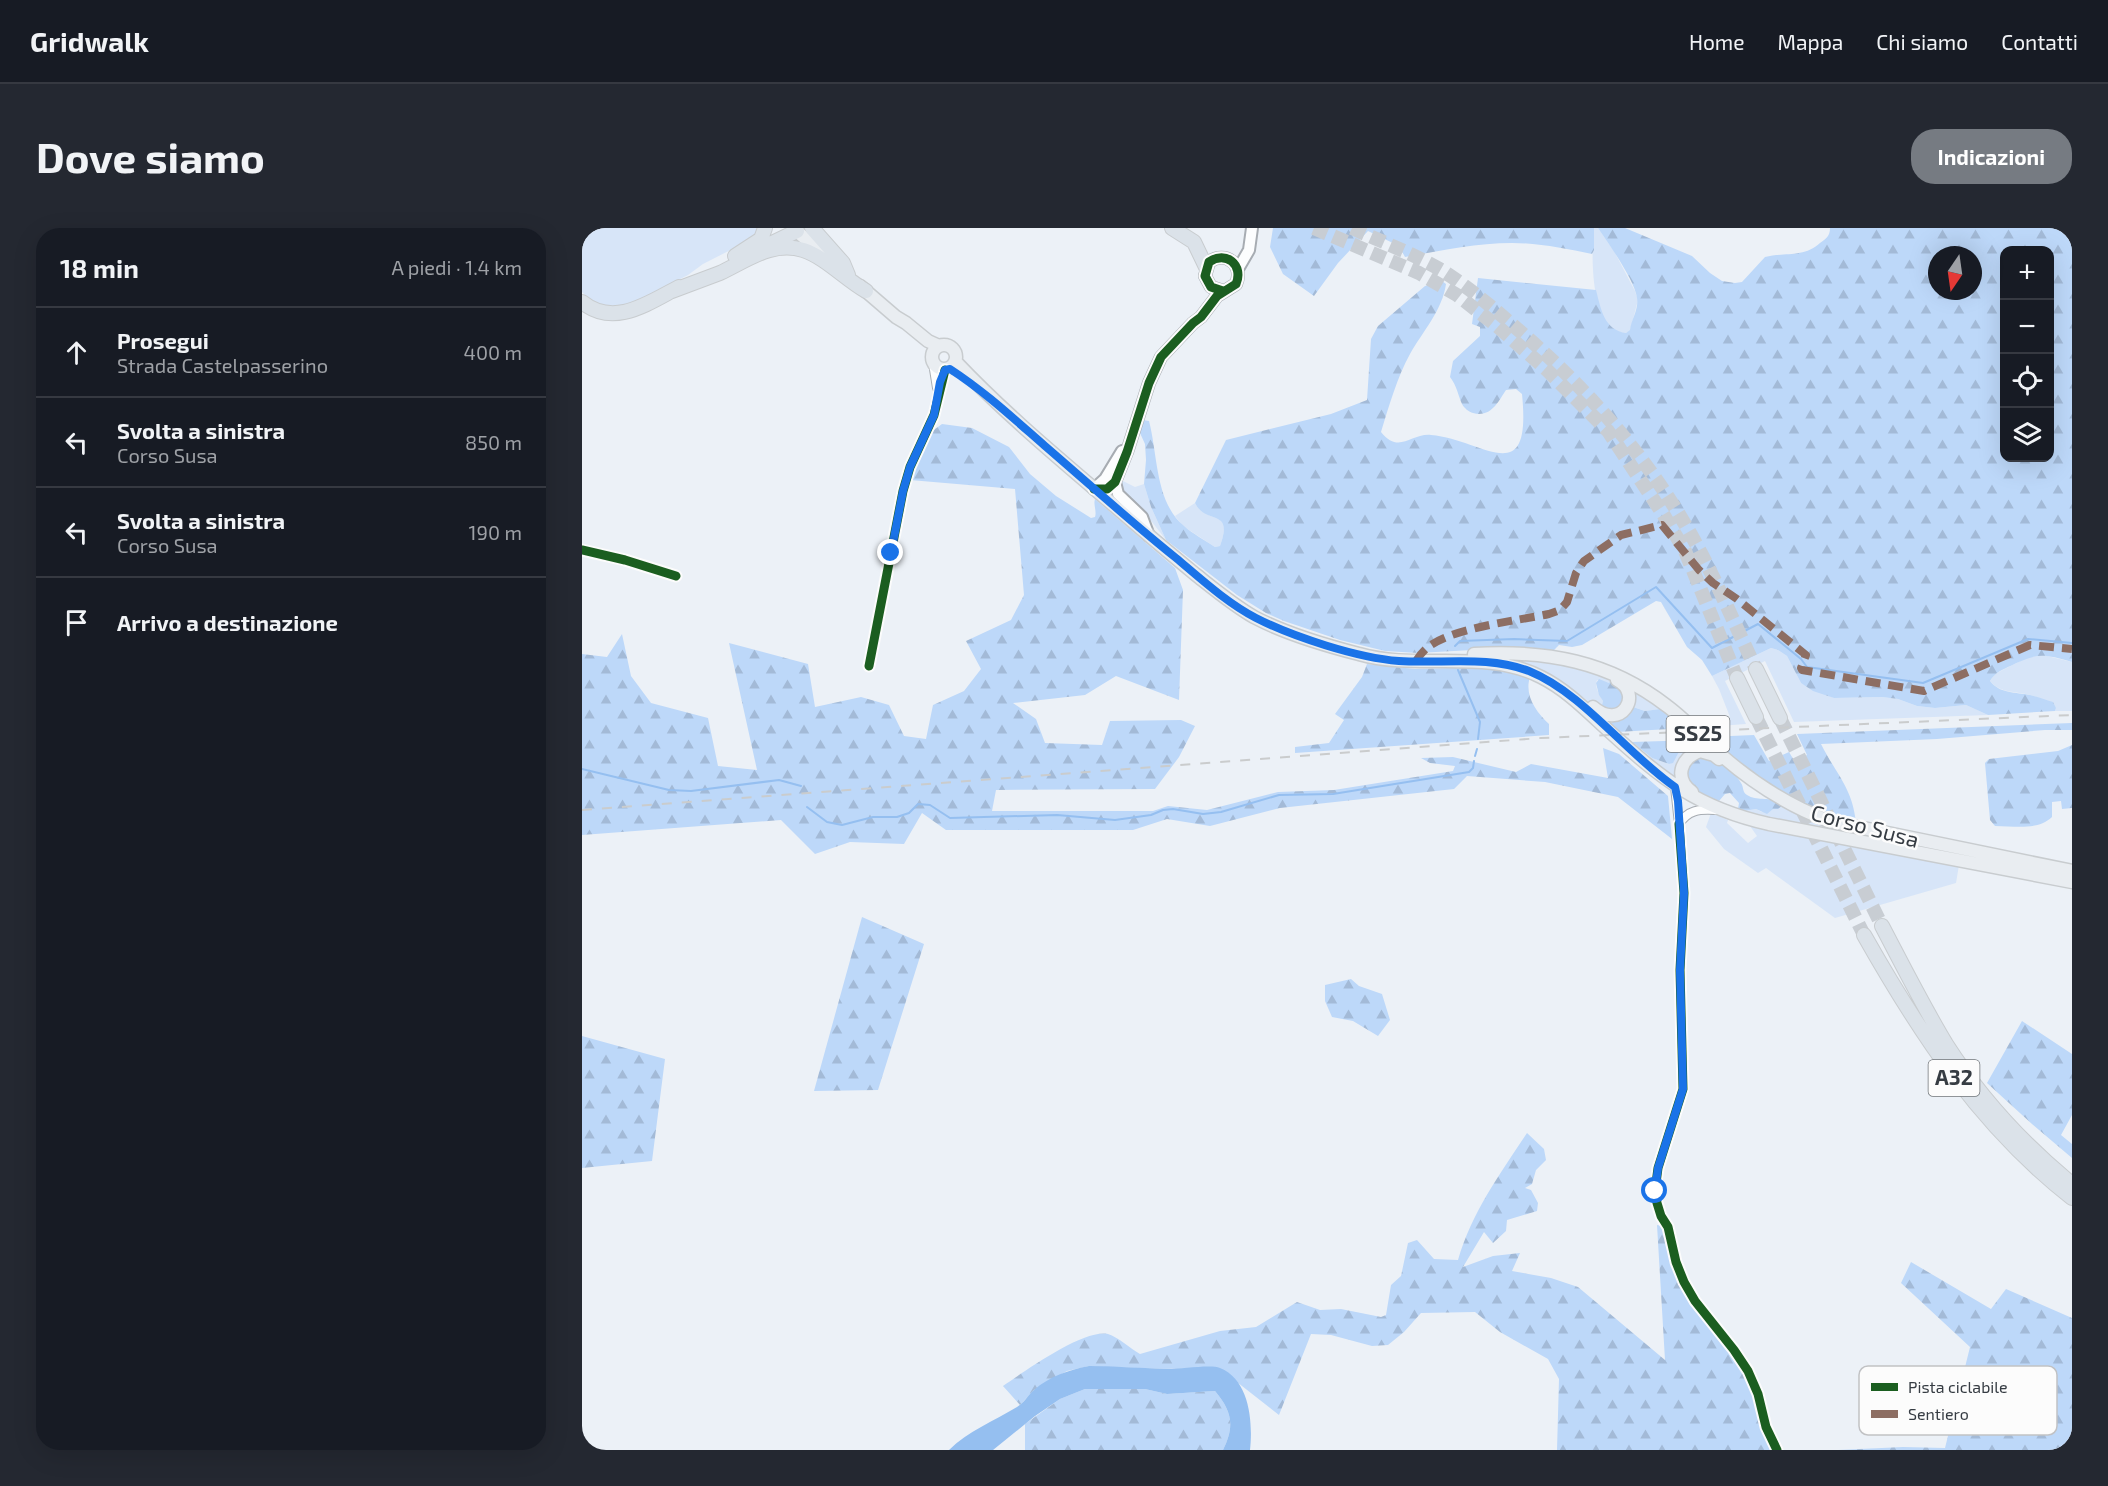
<!DOCTYPE html>
<html lang="it">
<meta charset="utf-8">
<style>
body{margin:0;font-family:"Exo 2",sans-serif;background:#242831;color:#f1f3f6}
.controls{position:absolute;right:18px;top:18px;display:grid;overflow:hidden;border-radius:12px;box-shadow:0 6px 24px #0002}
.controls button{width:54px;height:54px;display:grid;place-items:center;padding:0;border:0;border-bottom:2px solid #363941;background:#171b24;color:#f1f3f6;font:30px sans-serif}
.compass{position:absolute;left:1346px;top:18px;width:54px;height:54px;border-radius:50%;background:#171b24;box-shadow:0 6px 24px #0002;rotate:193deg}
.stop{position:absolute;width:18px;height:18px;margin:-14px;border:4px solid #1a73e8;border-radius:50%;background:#fff}
.stop.end{background:#1a73e8;border-color:#fff;box-shadow:0 2px 6px #0008}
.list{margin:0;padding:0;list-style:none}
h2{display:flex;justify-content:space-between;align-items:center;height:78px;margin:0;padding:0 24px;font-size:26px}
h2 small{font-size:20px;font-weight:400;color:#9ea1a6}
.list li{display:grid;grid-template-columns:39px 1fr auto;gap:18px;align-items:center;box-sizing:border-box;height:90px;padding:0 24px;border-top:2px solid #363941}
.list b{display:block;font-size:22px;white-space:nowrap}
.list p{margin:0;font-size:20px;white-space:nowrap;color:#9ea1a6}
.list em{font-size:20px;font-style:normal;color:#9ea1a6}
.icon{flex:none;width:33px;height:33px;fill:none;stroke:currentColor;stroke-width:2;stroke-linecap:round;stroke-linejoin:round}
.map{position:relative;flex:none;width:1490px;height:1222px;overflow:hidden;border-radius:24px}
header{display:flex;align-items:center;gap:36px;box-sizing:border-box;height:84px;padding:0 30px;background:#171b24;border-bottom:2px solid #363941}
header strong{font-size:28px}
nav{display:flex;gap:33px;margin-inline-start:auto;font-size:21px}
.intro{display:flex;align-items:center;justify-content:space-between;box-sizing:border-box;height:144px;padding:0 36px}
h1{margin:0;font-size:42px}
.button{padding:15px 27px;border-radius:24px;background:#767b82;color:#fff;font-size:21px;font-weight:700}
main{display:flex;gap:36px;padding:0 36px}
aside{flex:1;background:#171b24;border-radius:24px;box-shadow:0 6px 24px #0002}
.map>svg:first-child{display:block}
</style>
<header>
<strong>Gridwalk</strong>
<nav><a>Home</a><a>Mappa</a><a>Chi siamo</a><a>Contatti</a></nav>
</header>
<div class="intro"><h1>Dove siamo</h1><a class="button">Indicazioni</a></div>
<main>
<aside>
<h2>18 min<small>A piedi · 1.4 km</small></h2>
<ul class="list">
<li><svg class="icon" aria-label="ahead" viewBox="0 0 24 24"><path d="M12 20V5M6 11l6-6 6 6"/></svg><div><b>Prosegui</b><p>Strada Castelpasserino</p></div><em>400 m</em></li>
<li><svg class="icon" aria-label="left" viewBox="0 0 24 24"><path d="M17 20v-9H6M10 6l-5 5 5 5"/></svg><div><b>Svolta a sinistra</b><p>Corso Susa</p></div><em>850 m</em></li>
<li><svg class="icon" aria-label="left" viewBox="0 0 24 24"><path d="M17 20v-9H6M10 6l-5 5 5 5"/></svg><div><b>Svolta a sinistra</b><p>Corso Susa</p></div><em>190 m</em></li>
<li><svg class="icon" aria-label="arrive" viewBox="0 0 24 24"><path d="M6 21V4h12l-3 4 3 4H6"/></svg><div><b>Arrivo a destinazione</b></div></li>
</ul>
</aside>
<div class="map">
<svg width="1490" height="1222" viewBox="0 0 1490 1222">
<defs>
<pattern id="forest-firs" width="22" height="20" patternUnits="userSpaceOnUse" patternTransform="scale(1.5)"><rect width="22" height="20" fill="#bdd8f9"/><path d="M5 1l3.5 6h-7zM16 11l3.5 6h-7z" fill="#a3bad7"/></pattern>
</defs>
<rect width="100%" height="100%" fill="#ecf1f7"/>
<!-- green -->
<path fill="#d7e5f8" d="M13,0H175L174,9L121,36L106,47L44,79L33,81L11,75L0,64V12Z
M1012,0H1016L1032,23L1053,63L1056,72L1048,103L1044,105C1039,104 1035,104 1030,101C1009,85 1009,24 1012,0Z
M537,251L553,259L562,256L569,279L584,312L570,294L541,267Z
M613,275C625,298 652,279 638,318L633,319L601,298L593,288Z
M1189,420L1196,422L1205,428L1219,455L1252,470L1300,469L1316,471L1335,478L1353,480L1384,477L1406,487L1212,494L1183,433L1143,453L1164,496L1123,499L1122,494L1147,491L1148,489L1137,461L1130,448Z
M1450,427H1461L1490,434V483H1473L1474,480C1466,475 1457,469 1448,467C1434,463 1419,466 1408,453L1413,446Z
M939,429L990,438L1029,452L1027,455L1015,452C1012,460 1018,466 1021,473L1019,483L982,455L937,436Z
M1048,462L1057,463L1087,484L1078,481L1063,483L1048,478Z
M1114,512L1128,522L1099,558L1048,515L1070,530L1087,536L1091,534L1097,524L1106,522Z
M1201,577L1245,600H1237L1162,583L1174,581L1180,584Z
M1129,585L1146,592L1145,595L1166,615L1175,608L1168,598L1377,637L1374,655L1253,690L1184,640L1176,645L1142,621L1124,599Z"/>
<!-- forest -->
<path fill="url(#forest-firs)" fill-rule="evenodd" d="M691,0H1012V22L1010,26C984,21 957,15 930,15C894,15 858,23 823,29L817,18L786,3L756,35L732,68L701,46L688,19Z
M1016,0H1043L1110,28L1128,45L1140,53L1153,55L1160,54L1183,29C1202,24 1222,30 1238,15C1244,11 1248,8 1248,0H1490V434C1459,425 1455,425 1426,439C1418,443 1413,445 1408,453C1418,466 1434,464 1448,467C1456,469 1464,472 1471,474L1474,480L1473,483L1406,487L1384,477L1353,480L1335,478L1316,471L1300,469L1252,470L1231,463L1219,455L1205,428L1196,422L1189,420L1130,448L1120,432L1105,419L1079,374L1074,373L1000,417L990,419L977,417L971,423L945,419L836,425L803,423L758,412L702,393L684,385L655,367L584,312L569,279L562,256L564,232L563,216L558,205L561,192L567,193C576,227 573,274 602,298C611,306 623,312 633,319L638,318C652,279 624,298 613,275L644,212L749,186L785,172L789,111L796,98L843,58L860,53L864,56C860,83 841,103 828,126C816,147 806,181 799,204C817,227 829,205 849,207C901,211 950,265 940,166L934,161L924,162C916,174 909,190 891,185C887,184 882,180 880,176C876,167 875,158 868,149L871,133L898,108V99L890,96L896,50L1014,62C1019,81 1022,102 1044,105L1048,102C1049,92 1057,81 1055,70C1053,53 1027,16 1016,0ZM1422,22H1468V230H1422ZM1355,27H1391V63H1355Z
M360,196L390,200L427,219L448,246L474,268L509,290L513,289C515,283 511,277 513,271L593,340L601,362L597,472L534,448L503,467L431,475L454,491L463,515L520,517L528,493L599,492L613,498L597,529L573,561L414,562L410,583H571L586,578L625,582L696,564L752,562L871,543L873,538L848,535L839,530L871,529L934,544L949,536L1026,550L1021,520L1037,526L1086,568L1090,611L1036,569L963,554L885,548L872,561L698,580L628,598L585,591L551,602H364L340,585L322,616L268,614L233,626L199,592L0,607V426L25,429L40,406L49,448L69,475L126,490L136,538L175,542L147,415L226,436L233,479L279,469L307,477L322,508L344,511L351,477L382,463L399,441L384,413L429,392L442,367L433,261L328,252L349,204Z
M785,436L833,441L908,439L948,449C942,467 954,484 967,496V507L713,525V519L747,515L762,492L753,486L780,449Z
M1017,451L1027,455L1029,452L1035,454L1044,469L1038,483L1019,481L1021,473L1017,467L1014,455Z
M1048,478L1063,483L1078,481L1087,484L1105,500L1035,504L1028,497L1029,495Z
M1490,495V502H1463L1355,511L1239,516C1254,546 1270,559 1274,594C1217,580 1170,547 1125,509L1172,507L1187,533L1207,524L1213,534L1225,527L1215,506Z
M1114,512L1113,518L1097,524L1091,535L1087,536L1070,530L1050,514Z
M1490,517V580L1480,581L1479,573L1470,574V589C1455,603 1433,598 1413,598L1408,592L1403,535L1407,531L1476,523Z
M1121,528C1134,533 1152,542 1159,555C1162,559 1160,564 1165,567C1176,574 1186,567 1201,577L1196,581H1191L1185,586L1174,581L1162,583L1156,581L1157,575L1148,565L1143,566L1137,573L1117,565L1108,558L1103,539L1108,533Z
M280,689L342,716L296,862L232,863Z
M769,751L777,758L800,766L808,792L796,808L771,793L750,789L743,773V757Z
M1440,793L1490,826V887L1479,907L1490,916V930L1450,896L1405,855Z
M0,808L83,831L70,933L0,940Z
M945,905L962,921L964,932L954,942L950,956L943,960L949,962L956,975L955,983L925,992L924,1003L911,1015L902,1004L881,1039L911,1028L938,1025L930,1043L969,1050L996,1059L1083,1132L1075,997L1086,999L1103,1058L1166,1145L1194,1222H975L977,1151L966,1131L918,1104L893,1084L839,1085L822,1104L806,1117L790,1118L749,1107L729,1106L697,1187L637,1140L582,1141L507,1138L485,1143L452,1162L438,1177L421,1158C442,1144 501,1101 526,1106C536,1109 549,1121 558,1126L638,1103L674,1099L715,1074L738,1082L759,1081L799,1089L804,1087L809,1057L819,1048L826,1015L835,1012L852,1031L876,1032C890,984 918,946 945,905Z
M1329,1034L1409,1081L1424,1061L1490,1090V1222H1256L1321,1219L1363,1220L1388,1119L1319,1055Z
M503,1161H563L585,1166L633,1163C650,1183 653,1198 641,1222H443V1196L478,1171Z"/>
<!-- water -->
<path fill="#95bff0" d="M507,1138C532,1138 557,1140 582,1141C595,1142 628,1136 638,1140C668,1152 671,1195 668,1222H641C653,1198 650,1183 633,1163L585,1166L563,1161H503L478,1171L453,1188L411,1222H367C386,1203 412,1193 435,1179C442,1175 446,1167 452,1162C468,1148 487,1142 507,1138Z"/>
<g fill="none" stroke-linecap="round" stroke-linejoin="round">
<!-- stream -->
<path stroke="#95bff0" stroke-width="2" d="M873,418L878,413L932,411L985,413L1074,359L1130,420L1176,396L1219,431L1225,439L1341,455L1446,411L1490,415
M876,442L898,494L896,511
M893,528L895,521
M0,541L87,562L109,563L197,552L219,558
M225,579L245,594L260,597L291,589H315L327,585L336,576L348,577L368,590L475,587L533,592L569,587L581,582L591,581L621,586L639,584L697,567L751,566L887,544L891,540L892,533"/>
<!-- highway-tunnel -->
<path stroke="#c8cdd3" stroke-width="14" stroke-dasharray="14 7" stroke-linecap="butt" d="M732,0L837,45L875,67L915,98L965,142L1026,203L1081,286L1103,323L1155,450
M770,0C800,14 832,26 861,43C886,59 910,79 933,99C1000,156 1059,221 1104,298C1131,344 1151,393 1174,441
M1174,489L1282,707
M1198,490L1300,698"/>
<defs>
<path id="street" d="M351,135L355,160
M0,322L43,332L94,348
M287,438L321,263L328,239L352,187L363,142
M1093,559L1097,596C1106,582 1117,581 1133,582
M1097,596L1102,665L1098,742L1101,861L1076,940L1073,963L1075,975L1079,988L1086,999L1094,1034L1102,1054L1113,1073L1152,1122L1166,1143L1176,1166L1184,1199L1195,1222"/>
<path id="secondary" d="M656,41L667,22L670,0
M533,254L536,266L560,289L567,308
M512,261H525L533,254L545,224L567,155L579,129L611,95L619,89L635,68L654,56C662,37 644,22 627,34L623,48L629,59L641,63
M512,261L523,251L540,223"/>
<path id="primary" d="M211,0L247,31
M278,58L314,89L324,95L346,113L357,118
M350 129a12 12 0 1 1 24 0a12 12 0 1 1-24 0Z
M374,134C426,189 485,237 543,287C566,307 590,327 613,346C632,361 651,377 672,389C704,406 742,417 777,426C836,443 902,420 959,449C985,462 1005,483 1027,503C1080,551 1115,580 1187,596L1490,654
M892,426C964,422 1027,433 1085,478C1104,492 1121,511 1139,527C1171,555 1207,578 1247,593L1490,643
M1011,479C1039,504 1062,466 1035,452
M1110,564C1092,551 1098,530 1118,523L1132,527L1137,531"/>
<path id="highway" d="M230,0L261,35L266,47
M590,0L612,14L624,39
M0,2L2,0
M184,18L215,3
M153,28L179,11L183,0
M90,63C106,57 122,51 138,45C164,33 191,12 221,22C243,29 263,51 284,63
M0,74C32,100 66,75 97,59
M1174,441L1198,490
M1155,450L1174,489
M1300,698C1321,738 1341,778 1364,816C1398,869 1441,916 1490,956
M1282,707C1338,806 1399,899 1490,970"/>
</defs>
<!-- street casing -->
<use href="#street" stroke="#a7acb2" stroke-width="10"/>
<!-- secondary casing -->
<use href="#secondary" stroke="#a7acb2" stroke-width="14"/>
<!-- primary casing -->
<use href="#primary" stroke="#c8cccf" stroke-width="15"/>
<!-- highway casing -->
<use href="#highway" stroke="#c8cccf" stroke-width="16"/>
<!-- street -->
<use href="#street" stroke="#fcfdfe" stroke-width="8"/>
<!-- secondary -->
<use href="#secondary" stroke="#fcfdfe" stroke-width="10"/>
<!-- primary -->
<use href="#primary" stroke="#e9edf1" stroke-width="12"/>
<!-- highway -->
<use href="#highway" stroke="#dbe2e9" stroke-width="14"/>
<!-- rail -->
<path stroke="#cacccd" stroke-width="2" stroke-dasharray="10 10" stroke-linecap="butt" d="M0,582L959,510L1490,487"/>
<!-- quiet -->
<path stroke="#8d6e63" stroke-width="8" stroke-dasharray="15 8" stroke-linecap="butt" d="M834,433C837,428 841,423 846,419C873,399 934,393 967,386L978,382L985,374L994,345L1002,333L1039,307L1080,297L1117,342L1131,355L1155,371L1224,427L1219,440L1220,442L1342,463L1448,417L1490,421"/>
<defs>
<path id="cycleway" d="M512,261H525L533,254L545,224L567,155L579,129L611,95L619,89L635,68L654,56C662,37 644,22 627,34L623,48L629,59L641,63
M0,322L43,332L94,348
M287,438L321,263L328,239L352,187L363,142
M1097,596L1102,665L1098,742L1101,861L1076,940L1073,963L1075,975L1079,988L1086,999L1094,1034L1102,1054L1113,1073L1152,1122L1166,1143L1176,1166L1184,1199L1195,1222"/>
</defs>
<!-- cycleway casing -->
<use href="#cycleway" stroke="#fcfcfc" stroke-width="13"/>
<!-- cycleway -->
<use href="#cycleway" stroke="#1b5e20" stroke-width="9"/>
</g>
<g fill="none" stroke-linecap="round" stroke-linejoin="round">
<!-- route -->
<path stroke="#1a73e8" stroke-width="8" d="M309,325L321,263L328,239L352,187L358,154L363,142L368,141C402,163 432,191 463,218C506,255 549,294 594,330C619,351 645,375 674,390C711,409 776,430 817,433C860,436 906,427 947,443C1001,465 1044,525 1093,559L1096,573L1102,665L1098,742L1101,861L1076,940L1073,963"/>
</g>
<g text-anchor="middle" stroke-width="5" stroke-linejoin="round" paint-order="stroke">
<!-- shield labels -->
<g fill="#fcfcfc" stroke="#71767a" stroke-width="1.5">
<rect x="1084.5" y="488" width="63" height="36" rx="4.5"/>
<rect x="1346.5" y="832" width="51" height="36" rx="4.5"/>
</g>
<g font-size="21" font-weight="bold" fill="#363c43">
<text x="1116" y="513">SS25</text>
<text x="1372" y="857">A32</text>
</g>
<!-- street labels -->
<g font-size="22" fill="#363c43" stroke="#fcfcfc">
<text transform="translate(1283 598) rotate(15)" y="8">Corso Susa</text>
</g>
</g>
<!-- legend -->
<rect x="1277" y="1138" width="198" height="69" rx="9" fill="#fcfcfc" stroke="#c1c2c4" stroke-width="1.5"/>
<rect x="1289" y="1155" width="27" height="8" fill="#1b5e20"/>
<rect x="1289" y="1182" width="27" height="8" fill="#8d6e63"/>
<g font-size="16" fill="#363c43">
<text x="1326" y="1165">Pista ciclabile</text>
<text x="1326" y="1192">Sentiero</text>
</g>
</svg>
<div class="controls">
<button>+</button>
<button>−</button>
<button><svg class="icon" aria-label="locate" viewBox="0 0 24 24"><circle cx="12" cy="12" r="6"/><path d="M12 2v4M12 18v4M2 12h4M18 12h4"/></svg></button>
<button><svg class="icon" aria-label="layers" viewBox="0 0 24 24"><path d="M12 4l9 5-9 5-9-5zM3 14l9 5 9-5"/></svg></button>
</div>
<svg class="compass" viewBox="-18 -18 36 36"><path d="M0-13l5 13h-10z" fill="#e53935"/><path d="M0 13l5-13h-10z" fill="#9ea1a6"/></svg>
<div class="stop" style="left:1073px;top:963px"></div>
<div class="stop end" style="left:309px;top:325px"></div>
</div>
</main>
